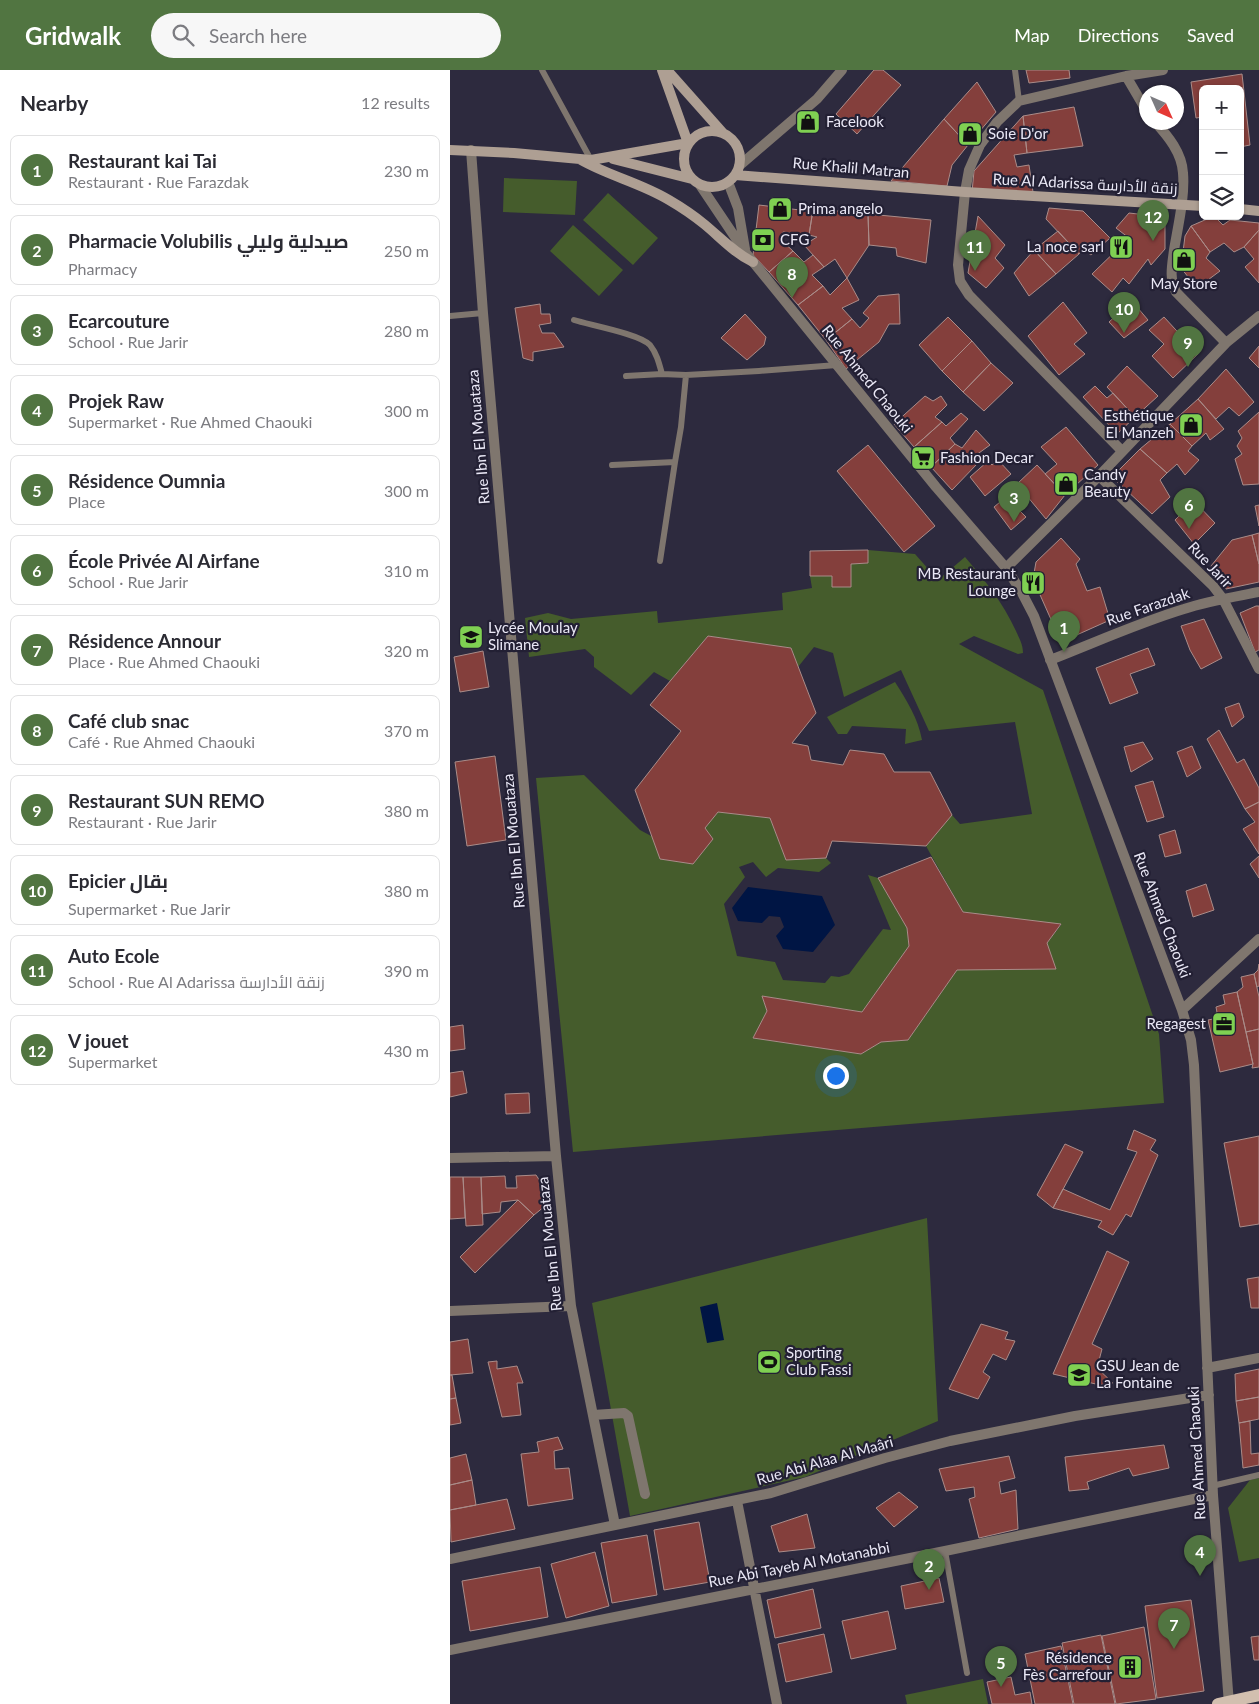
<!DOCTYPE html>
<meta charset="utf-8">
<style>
body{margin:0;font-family:Lato,Cairo,sans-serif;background:#f7f7f7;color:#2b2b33}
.controls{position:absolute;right:15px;top:15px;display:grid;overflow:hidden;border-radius:8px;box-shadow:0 1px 4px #0004}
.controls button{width:45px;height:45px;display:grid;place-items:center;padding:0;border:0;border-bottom:1px solid #e1e1e2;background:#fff;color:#2b2b33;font:25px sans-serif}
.compass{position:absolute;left:689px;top:15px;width:45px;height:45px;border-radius:50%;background:#fff;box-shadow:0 1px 4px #0004;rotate:135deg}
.you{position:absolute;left:385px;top:1005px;width:18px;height:18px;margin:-12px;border:4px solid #fff;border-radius:50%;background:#1a73e8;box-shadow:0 0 0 8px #1a73e833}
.badge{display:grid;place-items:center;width:32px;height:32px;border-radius:50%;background:#517541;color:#fff;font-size:16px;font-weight:700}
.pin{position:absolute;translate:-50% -41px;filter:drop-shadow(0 1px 2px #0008)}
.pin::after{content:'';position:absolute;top:26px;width:18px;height:15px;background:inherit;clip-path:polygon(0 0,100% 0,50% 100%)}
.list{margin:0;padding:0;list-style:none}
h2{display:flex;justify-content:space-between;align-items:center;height:65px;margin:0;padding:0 20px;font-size:21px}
h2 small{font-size:16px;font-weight:400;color:#7c7c81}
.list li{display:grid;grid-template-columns:32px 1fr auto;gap:15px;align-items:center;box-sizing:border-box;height:70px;margin:0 10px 10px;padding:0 10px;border:1px solid #e1e1e2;border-radius:8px}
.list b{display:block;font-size:19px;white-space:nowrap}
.list p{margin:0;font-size:16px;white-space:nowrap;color:#7c7c81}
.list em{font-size:16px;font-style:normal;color:#7c7c81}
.icon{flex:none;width:28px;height:28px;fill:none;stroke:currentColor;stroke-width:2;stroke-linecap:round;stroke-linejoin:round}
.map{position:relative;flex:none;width:809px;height:1634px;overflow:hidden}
header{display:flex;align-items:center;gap:30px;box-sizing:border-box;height:70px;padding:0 25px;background:#517541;color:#fff}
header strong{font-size:24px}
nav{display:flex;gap:28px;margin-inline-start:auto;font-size:18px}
.search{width:350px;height:45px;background:#f7f7f7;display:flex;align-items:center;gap:12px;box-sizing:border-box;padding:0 18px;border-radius:28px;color:#7c7c81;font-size:19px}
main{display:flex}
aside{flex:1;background:#fff}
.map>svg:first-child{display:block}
</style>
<header>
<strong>Gridwalk</strong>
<div class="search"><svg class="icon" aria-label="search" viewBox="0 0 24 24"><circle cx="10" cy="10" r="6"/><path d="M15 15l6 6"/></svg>Search here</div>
<nav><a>Map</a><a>Directions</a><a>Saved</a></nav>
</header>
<main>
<aside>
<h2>Nearby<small>12 results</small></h2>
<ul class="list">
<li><span class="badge">1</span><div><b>Restaurant kai Tai</b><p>Restaurant · Rue Farazdak</p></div><em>230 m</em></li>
<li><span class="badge">2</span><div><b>Pharmacie Volubilis صيدلية وليلي</b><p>Pharmacy</p></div><em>250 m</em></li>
<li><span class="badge">3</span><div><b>Ecarcouture</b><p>School · Rue Jarir</p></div><em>280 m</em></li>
<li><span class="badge">4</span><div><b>Projek Raw</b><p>Supermarket · Rue Ahmed Chaouki</p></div><em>300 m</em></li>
<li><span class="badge">5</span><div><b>Résidence Oumnia</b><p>Place</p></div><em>300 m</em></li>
<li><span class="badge">6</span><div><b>École Privée Al Airfane</b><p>School · Rue Jarir</p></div><em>310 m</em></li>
<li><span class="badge">7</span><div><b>Résidence Annour</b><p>Place · Rue Ahmed Chaouki</p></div><em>320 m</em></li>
<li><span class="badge">8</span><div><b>Café club snac</b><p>Café · Rue Ahmed Chaouki</p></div><em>370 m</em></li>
<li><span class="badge">9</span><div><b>Restaurant SUN REMO</b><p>Restaurant · Rue Jarir</p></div><em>380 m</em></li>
<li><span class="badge">10</span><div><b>Epicier بقال</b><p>Supermarket · Rue Jarir</p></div><em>380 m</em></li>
<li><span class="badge">11</span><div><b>Auto Ecole</b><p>School · Rue Al Adarissa زنقة الأدارسة</p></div><em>390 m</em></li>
<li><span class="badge">12</span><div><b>V jouet</b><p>Supermarket</p></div><em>430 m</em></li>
</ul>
</aside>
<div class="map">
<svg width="809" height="1634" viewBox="0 0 809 1634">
<rect width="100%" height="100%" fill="#2d2a3e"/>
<!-- green -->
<path fill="#455c2c" d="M54,108L127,111L125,145L53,142Z
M158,123L208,168L183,195L133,150Z
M123,155L173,200L149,226L100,181Z
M418,480L465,484L488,510L515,487C535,510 553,533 566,561C569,568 573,574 573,583L568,584L524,566L509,574L593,620L709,964L714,1033L123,1082L86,708L134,705L190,760L203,767L211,789L243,794L263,769L255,758L268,742L320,748L336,790L376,788L381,793L369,802L328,798L316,807L303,792L289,797L295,807L274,834L287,886L325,892L333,910L375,913L381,906L389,907L399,904L433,859L441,860L418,805L428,808L457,858L459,876L412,942L312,926L317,941L303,968L411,984L431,972L458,970L507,900L597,873L611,855L513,842L476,776L502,745L510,754L582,744L565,652L479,661L451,600L394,627L383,583L364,577L348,597L341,578L258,566L220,611L204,602L181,625L144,597V587L135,579L79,587L75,548L98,543L121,549L207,541L208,553L333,540L332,523L362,518L360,506H382V517H401V494L418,493Z
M445,612C457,631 468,648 472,670L455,674L456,659L402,656L397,664H388L377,647Z
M477,1148L488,1351L355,1407L180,1446L142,1233Z
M809,1408V1488L789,1492L778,1438L800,1410Z
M533,1609L538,1634H457L455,1625Z"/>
<!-- water -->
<path fill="#001544" d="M298,817L372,826L385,855L363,882L333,879L326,866L334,857L330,847L319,846L312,853L288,851L282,838Z
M267,1233L274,1270L257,1273L250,1237Z"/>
<!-- building -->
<path fill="#843f3c" stroke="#aa8c89" d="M424,0H433L451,15L407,64L386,44Z
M576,0H619L620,8L579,13Z
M792,4L800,75L790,77V19H753V47L746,48L741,12Z
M527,12L546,42L518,75L494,49Z
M624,37L633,76L577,83L573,46Z
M573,46L577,83L564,85L567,97L579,95L583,122H522L524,101Z
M494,49L518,75L502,95L497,116L441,111Z
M309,135L358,141L362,146L359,165L333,162L331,170L343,181L319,202L303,185Z
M599,138L633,141L660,168L641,185L633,179L629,184L596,149Z
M366,139L418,144L419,175L397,208L385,189L374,197L354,175L367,167L359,165L362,146Z
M679,143L715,147V179L701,195L698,189L679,214L673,208L662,222L642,204L679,168L666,158Z
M418,144L481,150L476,193L447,186L446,178L419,175Z
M528,146L555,175L545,188L554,198L536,218L518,203Z
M764,146L773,155L780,150L809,153V160L794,177L784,182L774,173L760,182L741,156Z
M741,156L760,182L756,188L770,201L747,218L731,198L735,166Z
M809,160V213L795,197L804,189L794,177Z
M608,161L629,184L606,204L584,180Z
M584,180L606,204L579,226L564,203Z
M343,181L354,192L363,185L374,197L362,205L373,216L348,235L319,202Z
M397,208L409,230L392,238L402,249L376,270L348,235L373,216L380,225Z
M449,224L450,254H439L429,272L396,299L376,270L402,249L410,258L419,248L413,243L428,226Z
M682,231L698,250L674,268L659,252Z
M613,232L637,263L624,274L635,284L609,305L578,266Z
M90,234L91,244H100L101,253L89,255L92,263H104L114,277L83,282V291L73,288L65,238Z
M295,244L316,267L314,275L297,290L271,268Z
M498,247L522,271L492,301L469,275Z
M714,247L748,284L723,308L702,286L714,274L699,260Z
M522,271L541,293L513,322L492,301Z
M809,276V298L799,288Z
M541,293L563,313L534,341L513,322Z
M677,296L708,326L685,347L657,317Z
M776,299L804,332L789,346L779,337L766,349L748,329Z
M645,316L657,328L663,323L685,347L667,364L633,327Z
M475,326L483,331L491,326L497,335L485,347L492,352L464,377L444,354Z
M748,329L774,359L760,370L756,363L742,376L720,354Z
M809,342V414L793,415L785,389L792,384L787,376L792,368L788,361Z
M511,343L518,349L500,368L505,374L481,397L464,377L492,352L496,356Z
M720,354L742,376L738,381L749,390L735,405L727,394L717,403L690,379Z
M616,357L648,395L615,425L595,404L607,394L591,377Z
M526,360L540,375L522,388L527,394L502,420L481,397L505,374L512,378Z
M418,375L485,456L454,482L387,401Z
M690,379L717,403L710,410L720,427L702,444L662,407Z
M548,390L561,404L535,426L520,407L538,391L542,395Z
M587,395L615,425L596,449L567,414Z
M556,427L576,447L561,460L544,437Z
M744,431L765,453L744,474L725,450Z
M809,435V456L805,436Z
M809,463V494L802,465Z
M802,465L809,494V512L776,519L761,496L782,470Z
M611,468L630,489L626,494L637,521L650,517L660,550L611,572L583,509L586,492Z
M418,480V493L401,494V517H382V506H360V481Z
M806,536H809V580L805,582L790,543Z
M754,549L772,588L751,599L740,580L731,556Z
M258,566L341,578L366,643L342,673L358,676L361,690L393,695L400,680L434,684L444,702H480L502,745L476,776L382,771L376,788L336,790L320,748L268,742L255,758L263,769L243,794L210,789L185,720L231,661L200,635Z
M698,578L705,595L680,604L688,623L660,634L646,598Z
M33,581L39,617L10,622L4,587Z
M789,633L794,647L782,657L775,638Z
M769,660L787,693L794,689L809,718V732L795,739L757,669Z
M693,672L703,689L681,702L674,677Z
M742,676L751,698L737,707L727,682Z
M45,686L56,770L17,776L5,692Z
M703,711L714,747L697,752L685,716Z
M809,732V784L793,759L805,752L795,739Z
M725,760L731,783L715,787L709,765Z
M809,786V808L800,794Z
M481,787L513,842L611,854L597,873L606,899L507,900L458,970L431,972L411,984L303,968L317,941L312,926L412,942L459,876L457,858L428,808Z
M756,814L764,840L743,847L736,821Z
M809,894V916L807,917L804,904L808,900Z
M804,904L809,927V959L796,962L787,922L793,917L791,907Z
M787,922L803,994L770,1002L758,950L768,948L766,937L775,934L773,925Z
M13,955L15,979L0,981V957Z
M809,959V997L802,998L803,994L796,962Z
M13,1001L17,1023L0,1027V1003Z
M79,1023L80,1043L56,1044L55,1024Z
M684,1060L706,1070L700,1080L708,1085L681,1147L676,1144L663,1165L648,1157L652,1151L603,1138L613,1119L660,1140L687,1082L677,1079Z
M809,1066V1154L790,1157L774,1073Z
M615,1074L633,1082L603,1138L587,1125Z
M86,1105L96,1120L95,1136L84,1145L68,1130L51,1132L50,1142L32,1144L31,1107L55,1106L56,1118H67L66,1106Z
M0,1107H13L15,1148L0,1149Z
M13,1107H31L33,1155L16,1156Z
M68,1130L84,1145L25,1203L10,1187Z
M657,1181L679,1192L642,1274L652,1279L647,1298L663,1313L650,1315L603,1304Z
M809,1207V1238H801L797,1209Z
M531,1254L558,1262L555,1269L565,1271L556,1290L543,1284L533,1302L540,1307L528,1329L499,1319Z
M18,1269L23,1303L0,1305V1272Z
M47,1291V1299L67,1296L73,1313H67L71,1345L52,1347L38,1292Z
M809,1299V1327L786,1331L785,1304Z
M0,1305H2L6,1328L0,1329Z
M809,1327V1349L789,1353L786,1331Z
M6,1328L11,1353L0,1355V1329Z
M800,1351L801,1384L809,1383V1395L793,1398L789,1353Z
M108,1367L113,1379L104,1381L105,1399L119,1398L123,1429L78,1436L71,1384L89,1382L87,1372Z
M714,1375L719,1398L683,1406L679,1398L637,1412L639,1419L619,1421L615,1387Z
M16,1384L22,1410L0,1415V1388Z
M559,1386L565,1408L549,1412L551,1424L566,1420L568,1459L529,1468L519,1429L525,1427L524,1417L496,1421L489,1399Z
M22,1410L26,1435L0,1440V1415Z
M449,1422L468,1437L444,1457L426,1438Z
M57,1429L65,1459L1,1472L0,1440Z
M357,1444L365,1478L329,1482L321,1456Z
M249,1452L260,1512L214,1520L204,1460Z
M197,1465L207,1525L162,1533L151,1473Z
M145,1482L159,1536L116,1548L101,1494Z
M90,1497L98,1547L20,1561L12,1511Z
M489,1508L494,1532L455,1539L451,1516Z
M363,1519L371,1558L325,1568L317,1530Z
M741,1530L754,1621L707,1628L695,1536Z
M438,1541L446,1579L401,1589L392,1551Z
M694,1557L706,1629L666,1634L652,1566Z
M374,1564L382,1602L336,1612L328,1574Z
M651,1565L665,1634H624L612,1573Z
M809,1566V1590H804L801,1567Z
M611,1576L623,1634H585L575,1584Z
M561,1607L565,1625L580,1622L582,1634H542L537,1612Z"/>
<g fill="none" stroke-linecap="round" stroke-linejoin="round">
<!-- lane -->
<path stroke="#7f766e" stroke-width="6" d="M92,0L141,90
M565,0L569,31
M0,246L33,243
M124,250C140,255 190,264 200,275C207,284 209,293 212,304
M176,306L212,304L236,305
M162,395L225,392L231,357L236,305L309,301L387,295
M210,491L225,392
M762,1416L809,1405
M495,1481L517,1603"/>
<!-- street -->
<path stroke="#7f766e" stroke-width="10" d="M676,6L696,40
M705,52C718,66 732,83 733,103C735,127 728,156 724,180C722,196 719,208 726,222L776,273
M21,80L33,243L106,1086L121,1236L165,1455
M289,96L367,29L392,0
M278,112L288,138L295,179
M250,115L295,182L486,417L556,498L571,521L584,546L732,940L741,970L744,995L763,1425L779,1634
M672,381L519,225L510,211L508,195L515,122L519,100L530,75L547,52L569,31L676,6L713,0
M649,406L763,516L773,529L809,599
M556,498L649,406L776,273L809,246
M600,590C644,573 688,553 734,539C758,531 784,527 809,522
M732,940L809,869
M0,1088L106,1086
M0,1241L121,1236
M757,1298L809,1288
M143,1345L174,1343L178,1346L195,1424
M287,1431L327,1634
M0,1489L321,1423L435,1388L500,1371L625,1346L759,1325
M0,1580L495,1481L763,1425"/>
<!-- secondary -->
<path stroke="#ae9f93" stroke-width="10" d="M217,0L273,63
M234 89a28 28 0 1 1 56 0a28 28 0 1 1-56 0Z
M0,80L64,83L141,90L238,73L212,0
M163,89L242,109
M131,90C159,106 191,113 219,130C231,137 243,145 254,154C270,167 284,183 303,192
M285,105L515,122L753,136
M790,139L809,141"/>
<!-- primary -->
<path stroke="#d2bfaf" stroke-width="12" d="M768,1634L809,1625"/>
</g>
<!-- icons -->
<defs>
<symbol id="shop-square" viewBox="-11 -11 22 22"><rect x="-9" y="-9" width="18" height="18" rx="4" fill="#7fd052" stroke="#232034"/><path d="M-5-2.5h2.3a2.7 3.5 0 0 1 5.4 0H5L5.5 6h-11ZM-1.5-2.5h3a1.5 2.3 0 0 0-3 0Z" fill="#111"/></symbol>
<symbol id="bank-square" viewBox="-11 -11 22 22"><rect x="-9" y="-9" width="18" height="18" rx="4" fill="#7fd052" stroke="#232034"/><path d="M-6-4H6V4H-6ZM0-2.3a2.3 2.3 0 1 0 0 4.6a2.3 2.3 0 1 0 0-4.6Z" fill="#111"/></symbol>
<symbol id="restaurant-square" viewBox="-11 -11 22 22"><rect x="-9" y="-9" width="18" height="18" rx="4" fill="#7fd052" stroke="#232034"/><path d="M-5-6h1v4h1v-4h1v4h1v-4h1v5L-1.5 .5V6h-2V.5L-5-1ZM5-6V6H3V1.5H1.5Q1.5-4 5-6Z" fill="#111"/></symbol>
<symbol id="supermarket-square" viewBox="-11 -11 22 22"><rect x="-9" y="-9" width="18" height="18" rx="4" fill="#7fd052" stroke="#232034"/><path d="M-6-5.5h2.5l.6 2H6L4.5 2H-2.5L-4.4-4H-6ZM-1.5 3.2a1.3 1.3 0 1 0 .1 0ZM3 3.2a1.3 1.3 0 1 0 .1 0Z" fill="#111"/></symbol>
<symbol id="school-square" viewBox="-11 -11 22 22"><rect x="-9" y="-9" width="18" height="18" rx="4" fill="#7fd052" stroke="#232034"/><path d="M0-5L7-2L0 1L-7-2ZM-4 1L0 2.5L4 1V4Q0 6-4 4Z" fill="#111"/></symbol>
<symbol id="office-square" viewBox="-11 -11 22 22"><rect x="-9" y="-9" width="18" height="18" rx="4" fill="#7fd052" stroke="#232034"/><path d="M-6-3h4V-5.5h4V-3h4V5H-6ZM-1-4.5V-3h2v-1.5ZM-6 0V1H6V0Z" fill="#111"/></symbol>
<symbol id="stadium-square" viewBox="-11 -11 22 22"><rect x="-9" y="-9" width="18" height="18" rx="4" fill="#7fd052" stroke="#232034"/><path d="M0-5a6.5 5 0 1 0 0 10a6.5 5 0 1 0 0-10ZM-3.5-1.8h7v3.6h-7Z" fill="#111"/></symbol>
<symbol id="building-square" viewBox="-11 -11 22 22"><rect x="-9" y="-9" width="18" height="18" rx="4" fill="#7fd052" stroke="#232034"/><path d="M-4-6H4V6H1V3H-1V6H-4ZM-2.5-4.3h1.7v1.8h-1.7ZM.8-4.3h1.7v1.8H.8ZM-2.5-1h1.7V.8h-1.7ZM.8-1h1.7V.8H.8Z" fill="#111"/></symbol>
</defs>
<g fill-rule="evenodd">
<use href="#shop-square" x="344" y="38" width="28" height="28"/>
<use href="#shop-square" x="506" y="50" width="28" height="28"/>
<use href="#shop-square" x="316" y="125" width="28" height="28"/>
<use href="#bank-square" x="299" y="156" width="28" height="28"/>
<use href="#restaurant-square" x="657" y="163" width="28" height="28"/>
<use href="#shop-square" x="720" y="176" width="28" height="28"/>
<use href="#shop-square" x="727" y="341" width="28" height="28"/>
<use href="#supermarket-square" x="459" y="374" width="28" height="28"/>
<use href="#shop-square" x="602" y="400" width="28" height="28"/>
<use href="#restaurant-square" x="569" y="499" width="28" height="28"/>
<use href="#school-square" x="7" y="553" width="28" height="28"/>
<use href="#office-square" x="760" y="940" width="28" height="28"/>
<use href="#stadium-square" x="305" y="1278" width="28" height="28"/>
<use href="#school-square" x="615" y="1291" width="28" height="28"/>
<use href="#building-square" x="666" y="1583" width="28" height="28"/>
</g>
<g text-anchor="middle" stroke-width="4.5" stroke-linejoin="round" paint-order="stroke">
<!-- poi labels -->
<g font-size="15" fill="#eae8f6" stroke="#232034" text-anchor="start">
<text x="376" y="57">Facelook</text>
<text x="538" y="69">Soie D'or</text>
<text x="348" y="144">Prima angelo</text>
<text x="330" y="175">CFG</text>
<text x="654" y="182" text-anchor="end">La noce sarl</text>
<text x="734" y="219" text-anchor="middle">May Store</text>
<text x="724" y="351" text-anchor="end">Esthétique<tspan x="724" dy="17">El Manzeh</tspan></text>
<text x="490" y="393">Fashion Decar</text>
<text x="634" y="410">Candy<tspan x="634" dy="17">Beauty</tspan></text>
<text x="566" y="509" text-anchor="end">MB Restaurant<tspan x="566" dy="17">Lounge</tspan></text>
<text x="38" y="563">Lycée Moulay<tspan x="38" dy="17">Slimane</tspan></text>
<text x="756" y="959" text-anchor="end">Regagest</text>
<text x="336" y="1288">Sporting<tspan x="336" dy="17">Club Fassi</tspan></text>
<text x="646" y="1301">GSU Jean de<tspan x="646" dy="17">La Fontaine</tspan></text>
<text x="662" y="1593" text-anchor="end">Résidence<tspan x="662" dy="17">Fès Carrefour</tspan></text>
</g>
<!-- street labels -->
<g font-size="15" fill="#eae8f6" stroke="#232034">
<text transform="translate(401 98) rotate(5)" y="5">Rue Khalil Matran</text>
<text transform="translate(635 114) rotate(3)" y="5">Rue Al Adarissa زنقة الأدارسة</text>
<text transform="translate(417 309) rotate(51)" y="5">Rue Ahmed Chaouki</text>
<text transform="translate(29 367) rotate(-95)" y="5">Rue Ibn El Mouataza</text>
<text transform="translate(760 495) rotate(47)" y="5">Rue Jarir</text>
<text transform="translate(698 537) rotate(-19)" y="5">Rue Farazdak</text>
<text transform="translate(64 771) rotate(-95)" y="5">Rue Ibn El Mouataza</text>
<text transform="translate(712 845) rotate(69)" y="5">Rue Ahmed Chaouki</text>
<text transform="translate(100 1174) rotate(-96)" y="5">Rue Ibn El Mouataza</text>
<text transform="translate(747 1383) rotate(-93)" y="5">Rue Ahmed Chaouki</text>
<text transform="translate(375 1391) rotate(-16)" y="5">Rue Abi Alaa Al Maâri</text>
<text transform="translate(349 1495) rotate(-11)" y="5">Rue Abi Tayeb Al Motanabbi</text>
</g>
</g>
</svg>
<div class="controls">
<button>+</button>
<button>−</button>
<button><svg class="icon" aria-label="layers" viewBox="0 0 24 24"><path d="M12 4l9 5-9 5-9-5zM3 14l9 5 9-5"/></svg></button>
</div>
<svg class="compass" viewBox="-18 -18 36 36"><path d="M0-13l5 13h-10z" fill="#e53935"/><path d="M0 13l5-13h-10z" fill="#7c7c81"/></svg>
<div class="you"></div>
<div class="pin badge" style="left:614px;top:582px">1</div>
<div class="pin badge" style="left:479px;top:1520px">2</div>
<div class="pin badge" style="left:564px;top:452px">3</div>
<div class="pin badge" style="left:750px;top:1506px">4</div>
<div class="pin badge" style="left:551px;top:1617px">5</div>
<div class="pin badge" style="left:739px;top:459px">6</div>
<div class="pin badge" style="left:724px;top:1579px">7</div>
<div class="pin badge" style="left:342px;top:228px">8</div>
<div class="pin badge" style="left:738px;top:297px">9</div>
<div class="pin badge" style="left:674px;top:263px">10</div>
<div class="pin badge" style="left:525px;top:201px">11</div>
<div class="pin badge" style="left:703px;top:171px">12</div>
</div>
</main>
